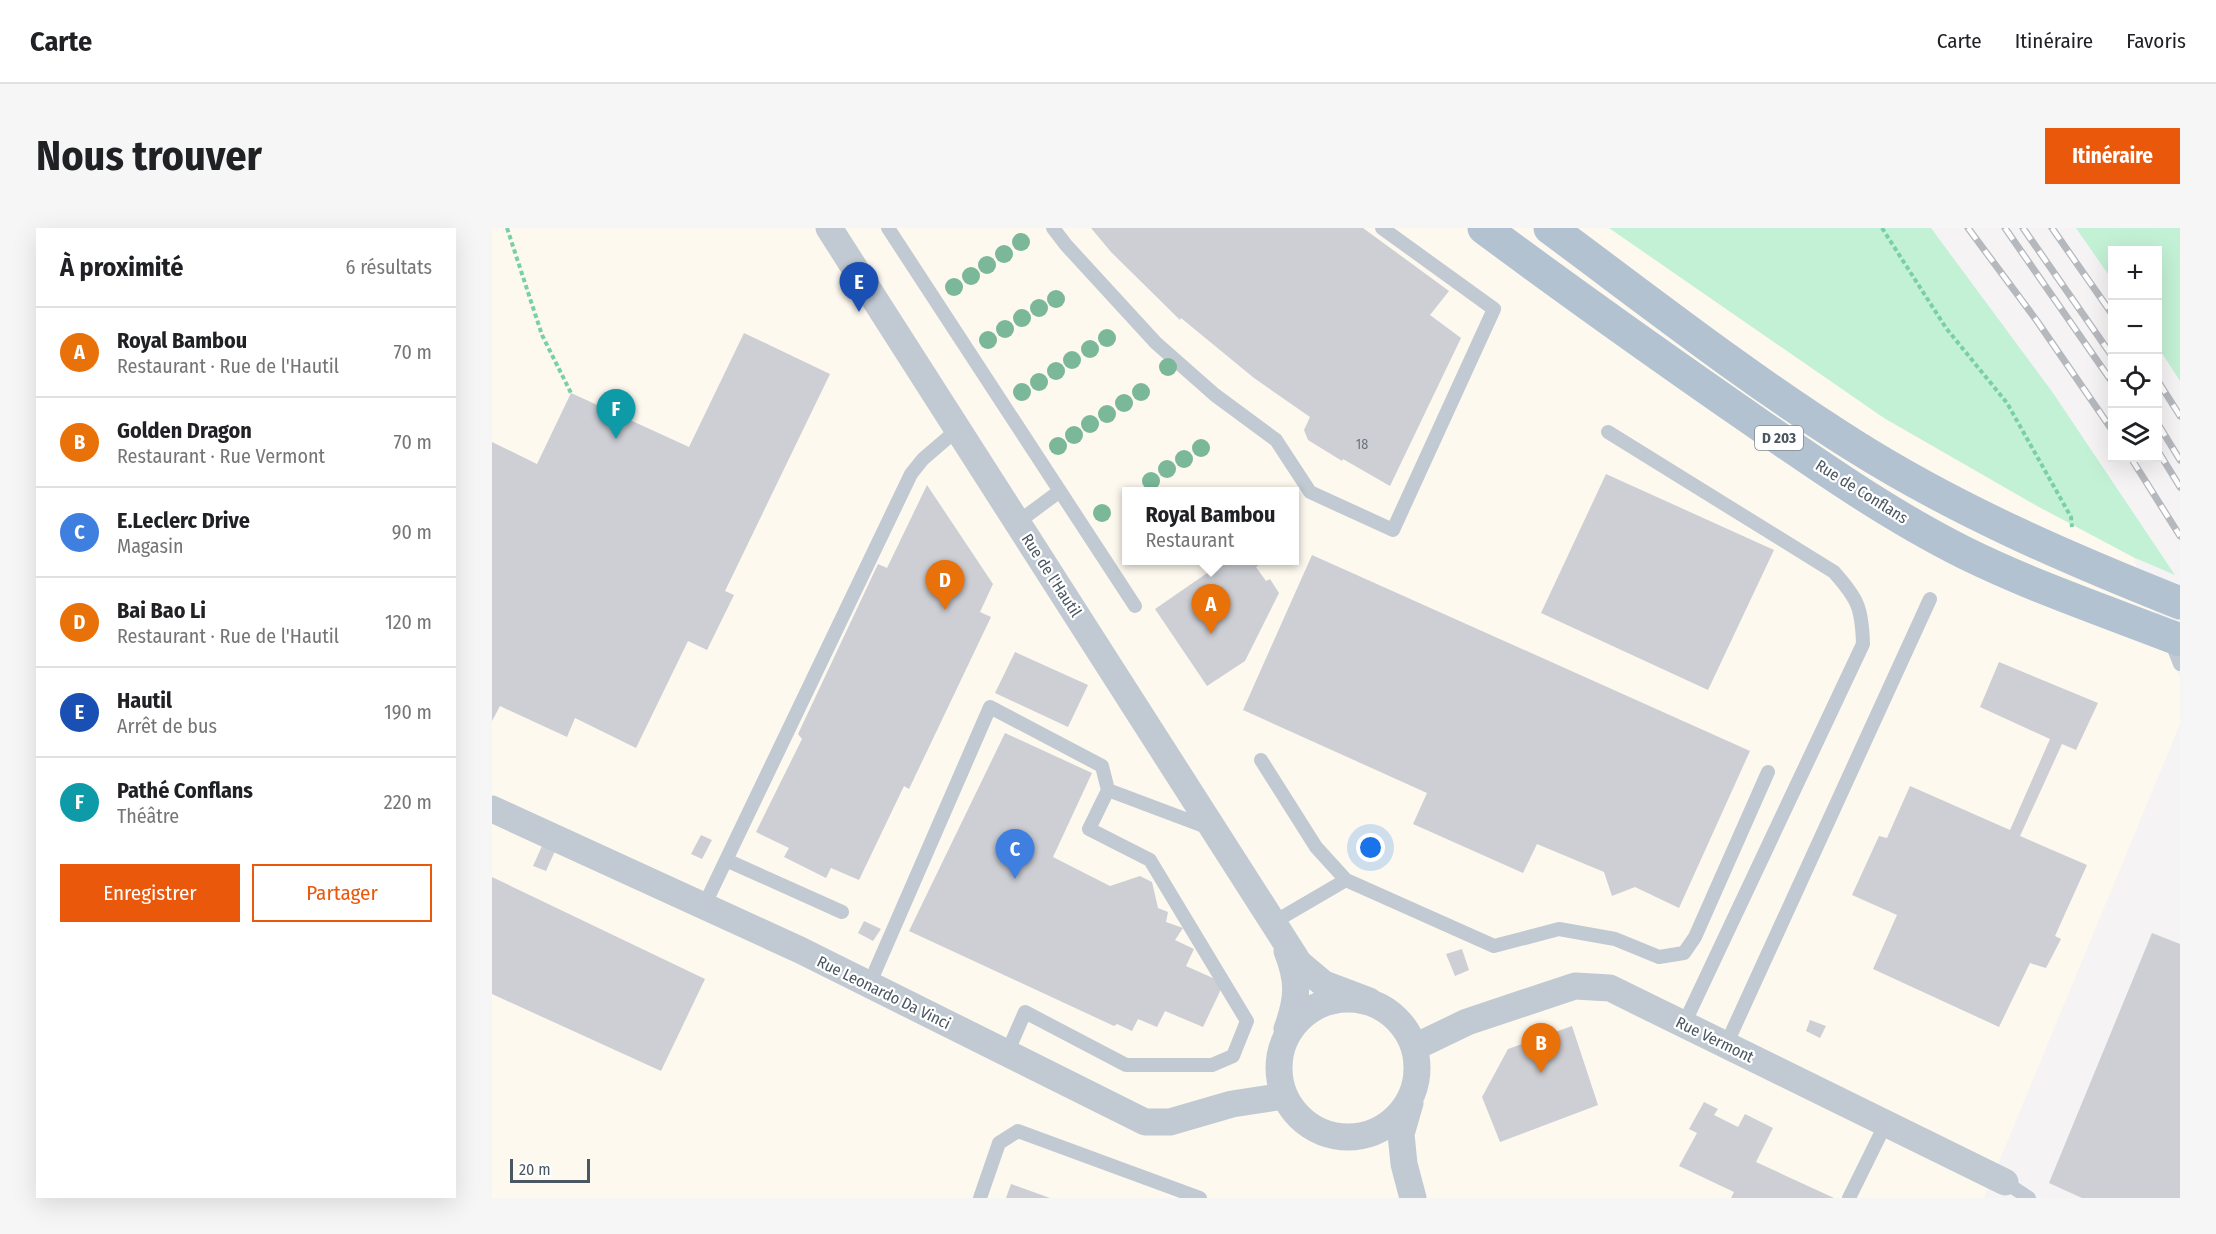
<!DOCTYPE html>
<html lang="fr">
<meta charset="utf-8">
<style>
body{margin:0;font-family:"Fira Sans Condensed",sans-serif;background:#f6f6f6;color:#202124}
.controls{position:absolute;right:18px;top:18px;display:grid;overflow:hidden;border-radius:0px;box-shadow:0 6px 24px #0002}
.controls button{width:54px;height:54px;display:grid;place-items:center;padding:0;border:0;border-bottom:2px solid #e0e0e0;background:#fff;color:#202124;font:30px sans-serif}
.scale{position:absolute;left:18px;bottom:15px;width:80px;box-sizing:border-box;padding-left:6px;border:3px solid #4a5661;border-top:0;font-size:16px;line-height:21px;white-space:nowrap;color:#4a5661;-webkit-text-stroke:4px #fff;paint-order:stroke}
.you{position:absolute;left:879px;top:620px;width:21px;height:21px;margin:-15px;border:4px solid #fff;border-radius:50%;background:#1a73e8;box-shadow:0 0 0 9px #1a73e833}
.badge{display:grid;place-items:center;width:39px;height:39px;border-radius:50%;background:#ea580c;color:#fff;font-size:20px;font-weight:700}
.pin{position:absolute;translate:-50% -50px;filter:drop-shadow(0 2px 3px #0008)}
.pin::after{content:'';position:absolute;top:32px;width:21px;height:18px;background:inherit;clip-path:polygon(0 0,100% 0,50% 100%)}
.popup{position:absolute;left:630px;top:259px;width:177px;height:78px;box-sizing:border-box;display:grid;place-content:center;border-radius:0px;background:#fff;filter:drop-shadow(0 2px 4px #0005);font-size:20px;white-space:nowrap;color:#757577}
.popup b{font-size:22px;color:#202124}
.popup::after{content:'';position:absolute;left:50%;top:100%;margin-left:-12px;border:12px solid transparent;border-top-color:#fff}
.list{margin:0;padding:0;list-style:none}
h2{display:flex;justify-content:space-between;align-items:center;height:78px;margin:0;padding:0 24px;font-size:26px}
h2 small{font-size:20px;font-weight:400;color:#757577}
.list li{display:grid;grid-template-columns:39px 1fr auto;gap:18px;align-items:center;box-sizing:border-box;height:90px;padding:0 24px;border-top:2px solid #e0e0e0}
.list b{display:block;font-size:22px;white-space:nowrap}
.list p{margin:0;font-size:20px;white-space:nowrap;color:#757577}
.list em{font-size:20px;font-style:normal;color:#757577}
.actions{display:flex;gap:12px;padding:18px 24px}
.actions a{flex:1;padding:14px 0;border:2px solid #ea580c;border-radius:0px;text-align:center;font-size:21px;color:#ea580c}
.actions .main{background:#ea580c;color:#fff}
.icon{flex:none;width:33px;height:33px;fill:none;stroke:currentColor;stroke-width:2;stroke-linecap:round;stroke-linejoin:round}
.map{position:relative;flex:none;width:1688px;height:970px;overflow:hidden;border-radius:0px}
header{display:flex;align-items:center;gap:36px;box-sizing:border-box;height:84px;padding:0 30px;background:#fff;border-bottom:2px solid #e0e0e0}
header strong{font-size:28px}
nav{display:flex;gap:33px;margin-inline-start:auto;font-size:21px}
.intro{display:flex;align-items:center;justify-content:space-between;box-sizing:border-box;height:144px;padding:0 36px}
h1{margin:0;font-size:42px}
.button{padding:15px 27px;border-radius:0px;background:#ea580c;color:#fff;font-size:21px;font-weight:700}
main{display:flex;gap:36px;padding:0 36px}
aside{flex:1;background:#fff;border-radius:0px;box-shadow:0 6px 24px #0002}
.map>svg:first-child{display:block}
</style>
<header>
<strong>Carte</strong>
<nav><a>Carte</a><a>Itinéraire</a><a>Favoris</a></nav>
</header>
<div class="intro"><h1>Nous trouver</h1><a class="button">Itinéraire</a></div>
<main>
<aside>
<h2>À proximité<small>6 résultats</small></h2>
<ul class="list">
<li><span class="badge" style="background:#e8710a">A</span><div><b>Royal Bambou</b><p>Restaurant · Rue de l'Hautil</p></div><em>70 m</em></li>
<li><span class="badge" style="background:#e8710a">B</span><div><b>Golden Dragon</b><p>Restaurant · Rue Vermont</p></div><em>70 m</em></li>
<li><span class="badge" style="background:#3f7fe0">C</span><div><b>E.Leclerc Drive</b><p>Magasin</p></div><em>90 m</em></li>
<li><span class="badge" style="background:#e8710a">D</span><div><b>Bai Bao Li</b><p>Restaurant · Rue de l'Hautil</p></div><em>120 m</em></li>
<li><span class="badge" style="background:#1a4fb4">E</span><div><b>Hautil</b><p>Arrêt de bus</p></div><em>190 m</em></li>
<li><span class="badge" style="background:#0f9aa8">F</span><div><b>Pathé Conflans</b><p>Théâtre</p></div><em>220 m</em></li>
</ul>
<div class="actions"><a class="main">Enregistrer</a><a>Partager</a></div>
</aside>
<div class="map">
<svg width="1688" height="970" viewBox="0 0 1688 970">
<rect width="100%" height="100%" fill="#f5f3f3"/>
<!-- commercial -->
<path fill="#fdf9ef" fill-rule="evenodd" d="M0,0H1117L1392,190L1547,279L1641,329L1688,451V496L1492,970H0ZM635,264H803V332H635Z"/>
<!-- green -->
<path fill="#c3f1d5" d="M1117,0H1439L1561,165L1683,347L1641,329L1547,279L1392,190Z
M1584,0H1688V153L1666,119V22H1620V52Z"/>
<!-- building -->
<path fill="#cdcfd5" d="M599,0H871L957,63L938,87L969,110L898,258L851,231L850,233L816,212L812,202L818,189L762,150L689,90L688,92L619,24Z
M252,105L338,146L233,363L242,367L215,422L196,413L144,520L83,490L75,509L8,478L0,493V214L45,236L79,165L197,219Z
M1114,246L1282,322L1216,462L1049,385Z
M435,257L501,356L488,384L499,389L417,561L412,558L367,652L339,640L334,650L292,629L297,620L264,604L310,511L306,506L386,336L395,340Z
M820,327L1258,523L1187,680L1143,659L1120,668L1112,644L1045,616L1031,645L921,596L935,565L751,482Z
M734,332H766L768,336L764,339L774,353L778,351L787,365L753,433L715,458L663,381Z
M523,424L596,457L576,499L503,465Z
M1507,434L1606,475L1584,522L1570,516L1528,608L1595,637L1563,708L1569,711L1554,740L1538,735L1507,799L1381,741L1405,687L1360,667L1387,608L1395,610L1418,558L1518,602L1558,511L1488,479Z
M513,505L600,545L561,629L618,658L648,648L660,654L666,680L676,684L674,694L691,700L683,712L702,721L694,738L732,755L711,799L673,783L665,799L646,791L640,803L625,796L622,798L417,703Z
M209,607L220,612L210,631L199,626Z
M50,618L63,623L54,643L41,638Z
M0,649L213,751L169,843L0,766Z
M372,693L389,701L381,713L366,705Z
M1660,705L1688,716V970H1590L1557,955Z
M970,721L977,742L963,748L954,726Z
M1318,792L1334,798L1328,810L1314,803Z
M1080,798L1106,877L1008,914L990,869L1016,821Z
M1212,874L1226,881L1222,887L1246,899L1253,886L1281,900L1264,934L1342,970H1239L1242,964L1187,938L1205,905L1197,901Z
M519,956L558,970H514Z"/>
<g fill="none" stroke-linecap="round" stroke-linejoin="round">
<!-- path -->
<path stroke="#7ad0a6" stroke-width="4" stroke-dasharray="4.5 3" stroke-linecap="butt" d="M15,0L50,107L79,165
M1390,0L1454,100L1515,175L1579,289L1580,299"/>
<!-- lane -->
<path stroke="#c1cad2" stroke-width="14" d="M396,0L643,378
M561,0L574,17L664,115L723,167L784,212L818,264L901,302L1002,81L890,0
M1116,204L1342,344C1366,371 1370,380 1371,416L1192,796
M526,294L568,263
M1679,413L1688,436
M769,532L824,619L854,652L1002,718L1067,701L1123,711L1167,729L1192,725L1203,709L1276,544
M234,632L350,684
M212,678L419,246L431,231L466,201
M782,694L854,652
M377,757L498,479L610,538L616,562
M1234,817L1438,371
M515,825L533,784L634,837H720L741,828L755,793L658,632L597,601L616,562L717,600
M1513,954L1537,970
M488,970L507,915L526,903L708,970
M1357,970L1394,895"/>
<!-- street -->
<path stroke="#c1cad2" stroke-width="27" d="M337,0L807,735L832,756L877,773
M0,581L308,722L653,894H678L740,876L792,868
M795,723C807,753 806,771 795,801
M787 840a69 69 0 1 1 138 0a69 69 0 1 1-138 0Z
M923,819L975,794L1083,758L1118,760L1513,954
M918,875L909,906L912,936L921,970"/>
<!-- primary -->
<path stroke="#b3c2d1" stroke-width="33" d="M992,0C1081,66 1171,130 1262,193C1330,240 1399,288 1473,325C1542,359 1616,384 1688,412
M1058,0C1158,74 1256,151 1361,217C1464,282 1575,330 1688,375"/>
<defs>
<path id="rail" d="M1476,0L1545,93L1620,202
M1513,0L1620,154
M1531,0L1620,128
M1560,0L1620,86
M1666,153L1688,188
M1666,196L1688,232
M1666,223L1688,259
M1639,230L1688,308"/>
</defs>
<!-- rail casing -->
<use href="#rail" stroke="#b5b8bd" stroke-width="7"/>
<!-- rail -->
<use href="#rail" stroke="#fff" stroke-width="4.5" stroke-dasharray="14" stroke-linecap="butt"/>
</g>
<!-- trees -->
<g fill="#7bb799">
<circle cx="529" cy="14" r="9"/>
<circle cx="512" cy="26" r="9"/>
<circle cx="495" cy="37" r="9"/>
<circle cx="479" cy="48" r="9"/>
<circle cx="462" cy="59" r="9"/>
<circle cx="564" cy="71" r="9"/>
<circle cx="547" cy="80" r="9"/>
<circle cx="530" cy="90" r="9"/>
<circle cx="513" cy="101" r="9"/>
<circle cx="615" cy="110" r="9"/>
<circle cx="496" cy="112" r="9"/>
<circle cx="598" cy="121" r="9"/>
<circle cx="580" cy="132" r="9"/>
<circle cx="676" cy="139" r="9"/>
<circle cx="564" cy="143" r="9"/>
<circle cx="547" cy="154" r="9"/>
<circle cx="530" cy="164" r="9"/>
<circle cx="649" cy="164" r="9"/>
<circle cx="632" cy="175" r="9"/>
<circle cx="615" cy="186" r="9"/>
<circle cx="598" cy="196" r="9"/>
<circle cx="582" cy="207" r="9"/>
<circle cx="566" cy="218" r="9"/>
<circle cx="709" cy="220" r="9"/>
<circle cx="692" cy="231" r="9"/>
<circle cx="675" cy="241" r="9"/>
<circle cx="659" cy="253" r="9"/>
<circle cx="610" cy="285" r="9"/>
</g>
<g text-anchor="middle" stroke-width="4.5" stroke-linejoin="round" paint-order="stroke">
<!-- number labels -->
<g font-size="14" fill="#6b747e">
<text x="870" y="221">18</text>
</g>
<!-- shield labels -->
<rect fill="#fff" stroke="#808990" stroke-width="1.5" x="1263" y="198" width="48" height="24" rx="4.5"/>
<g font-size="15" font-weight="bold" fill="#4a5661">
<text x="1287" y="215">D 203</text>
</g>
<!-- street labels -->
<g font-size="16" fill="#4a5661" stroke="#fff">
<text transform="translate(1370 263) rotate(32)" y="6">Rue de Conflans</text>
<text transform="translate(560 347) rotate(57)" y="6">Rue de l'Hautil</text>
<text transform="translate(392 764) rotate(26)" y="6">Rue Leonardo Da Vinci</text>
<text transform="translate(1223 811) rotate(26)" y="6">Rue Vermont</text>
</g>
</g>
</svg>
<div class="controls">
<button>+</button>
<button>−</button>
<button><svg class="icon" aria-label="locate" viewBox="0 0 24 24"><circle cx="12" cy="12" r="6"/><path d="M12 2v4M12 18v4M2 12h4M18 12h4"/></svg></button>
<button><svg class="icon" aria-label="layers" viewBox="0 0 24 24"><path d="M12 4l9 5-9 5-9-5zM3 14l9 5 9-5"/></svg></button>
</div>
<div class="scale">20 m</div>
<div class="you"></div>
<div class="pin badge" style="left:719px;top:406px;background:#e8710a">A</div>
<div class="popup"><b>Royal Bambou</b>Restaurant</div>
<div class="pin badge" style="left:1049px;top:845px;background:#e8710a">B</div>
<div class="pin badge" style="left:523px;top:651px;background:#3f7fe0">C</div>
<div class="pin badge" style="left:453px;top:382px;background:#e8710a">D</div>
<div class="pin badge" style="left:367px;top:84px;background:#1a4fb4">E</div>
<div class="pin badge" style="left:124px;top:211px;background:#0f9aa8">F</div>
</div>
</main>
